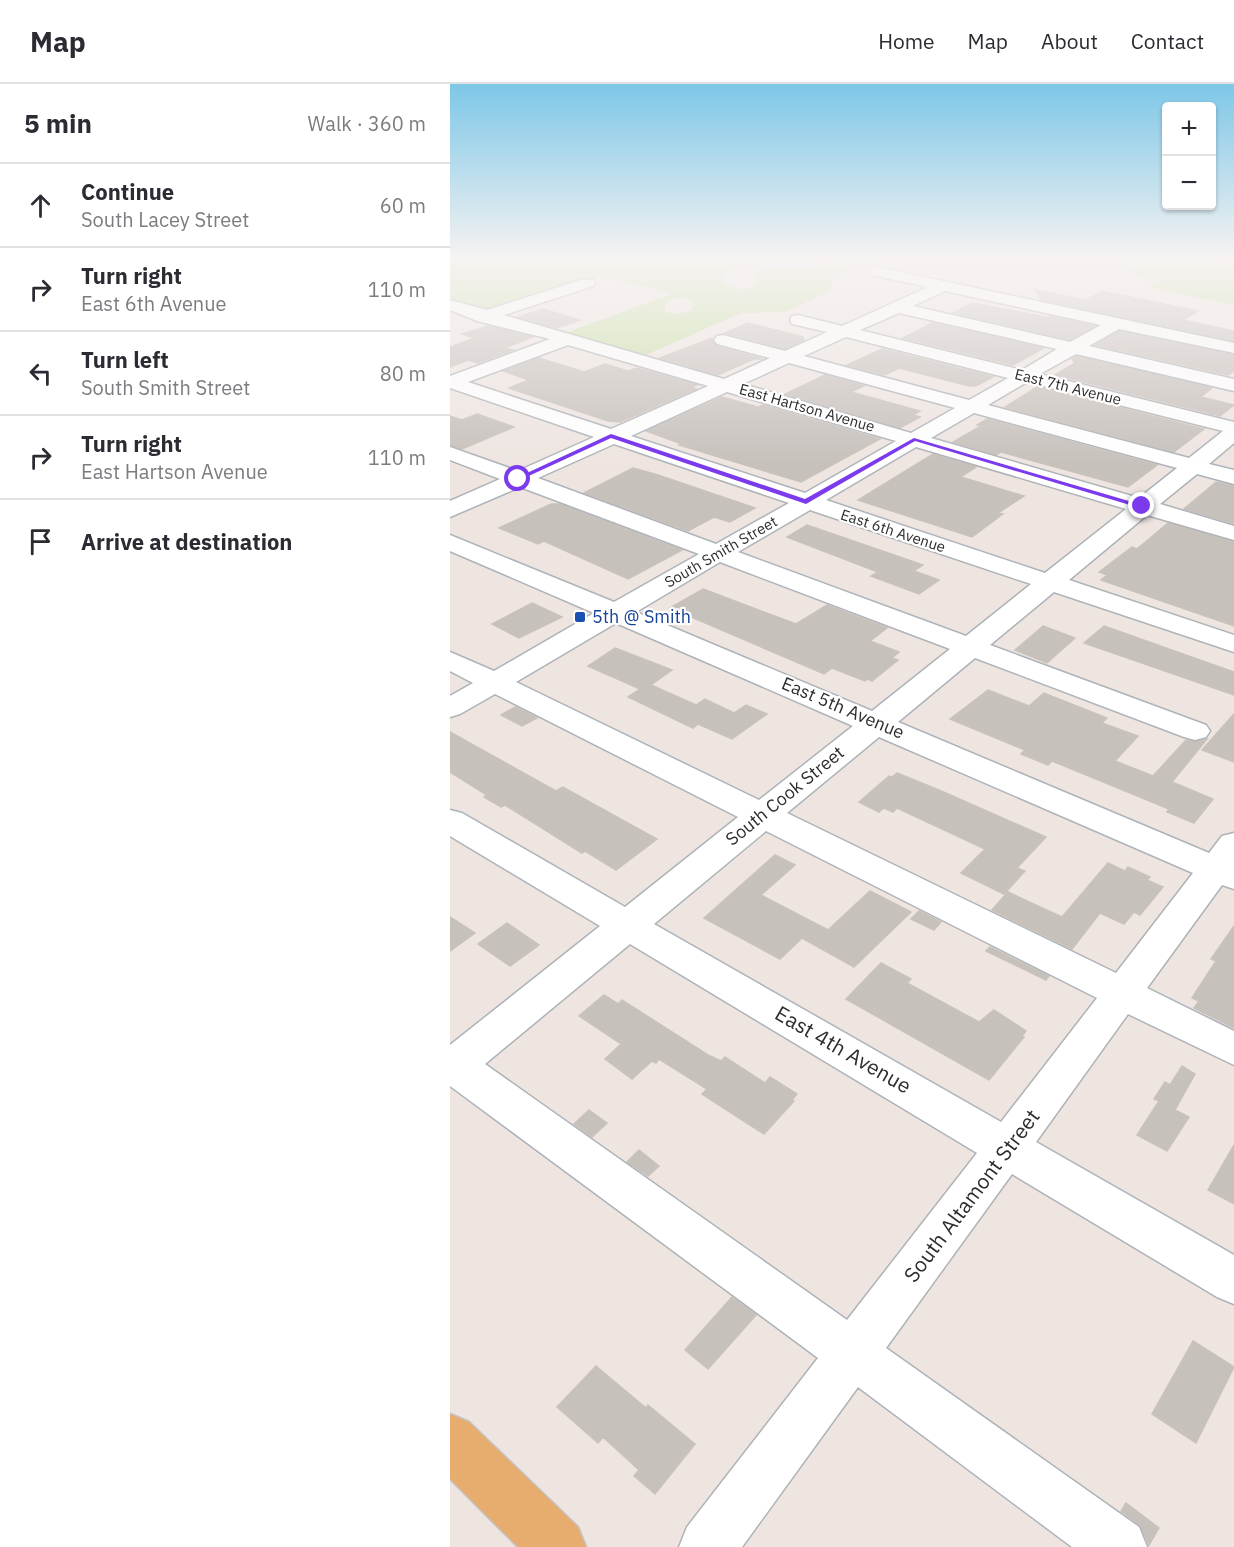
<!DOCTYPE html>
<meta charset="utf-8">
<style>
body{margin:0;font-family:"IBM Plex Sans",sans-serif;background:#f2f2f3;color:#2b2b33}
.controls{position:absolute;right:18px;top:18px;display:grid;overflow:hidden;border-radius:6px;box-shadow:0 2px 4px #0004}
.controls button{width:54px;height:54px;display:grid;place-items:center;padding:0;border:0;border-bottom:2px solid #e1e1e2;background:#fff;color:#2b2b33;font:30px sans-serif}
.stop{position:absolute;width:18px;height:18px;margin:-14px;border:4px solid #7c3aed;border-radius:50%;background:#fff}
.stop.end{background:#7c3aed;border-color:#fff;box-shadow:0 2px 6px #0008}
.list{margin:0;padding:0;list-style:none}
h2{display:flex;justify-content:space-between;align-items:center;height:78px;margin:0;padding:0 24px;font-size:26px}
h2 small{font-size:20px;font-weight:400;color:#7c7c81}
.list li{display:grid;grid-template-columns:39px 1fr auto;gap:18px;align-items:center;box-sizing:border-box;height:84px;padding:0 24px;border-top:2px solid #e1e1e2}
.list b{display:block;font-size:22px;white-space:nowrap}
.list p{margin:0;font-size:20px;white-space:nowrap;color:#7c7c81}
.list em{font-size:20px;font-style:normal;color:#7c7c81}
.icon{flex:none;width:33px;height:33px;fill:none;stroke:currentColor;stroke-width:2;stroke-linecap:round;stroke-linejoin:round}
.map{position:relative;flex:none;width:784px;height:1463px;overflow:hidden}
header{display:flex;align-items:center;gap:36px;box-sizing:border-box;height:84px;padding:0 30px;background:#fff;border-bottom:2px solid #e1e1e2}
header strong{font-size:28px}
nav{display:flex;gap:33px;margin-inline-start:auto;font-size:21px}
main{display:flex}
aside{flex:1;background:#fff}
.map>svg:first-child{display:block}
</style>
<header>
<strong>Map</strong>
<nav><a>Home</a><a>Map</a><a>About</a><a>Contact</a></nav>
</header>
<main>
<aside>
<h2>5 min<small>Walk · 360 m</small></h2>
<ul class="list">
<li><svg class="icon" aria-label="ahead" viewBox="0 0 24 24"><path d="M12 20V5M6 11l6-6 6 6"/></svg><div><b>Continue</b><p>South Lacey Street</p></div><em>60 m</em></li>
<li><svg class="icon" aria-label="right" viewBox="0 0 24 24"><path d="M7 20v-9h11M14 6l5 5-5 5"/></svg><div><b>Turn right</b><p>East 6th Avenue</p></div><em>110 m</em></li>
<li><svg class="icon" aria-label="left" viewBox="0 0 24 24"><path d="M17 20v-9H6M10 6l-5 5 5 5"/></svg><div><b>Turn left</b><p>South Smith Street</p></div><em>80 m</em></li>
<li><svg class="icon" aria-label="right" viewBox="0 0 24 24"><path d="M7 20v-9h11M14 6l5 5-5 5"/></svg><div><b>Turn right</b><p>East Hartson Avenue</p></div><em>110 m</em></li>
<li><svg class="icon" aria-label="arrive" viewBox="0 0 24 24"><path d="M6 21V4h12l-3 4 3 4H6"/></svg><div><b>Arrive at destination</b></div></li>
</ul>
</aside>
<div class="map">
<svg width="784" height="1463" viewBox="0 0 784 1463">
<rect width="100%" height="100%" fill="#eee5e1"/>
<!-- green -->
<path fill="#c6dfa3" fill-rule="evenodd" d="M0,176H358L352,179L312,178L298,180L274,190V199L285,205H300L307,198L306,188L312,185L358,184L395,176H420L382,194V206L335,228L291,229L191,273L112,250L222,210L153,192L39,230L0,218ZM235,214L243,220L242,226L228,230L215,227V221L223,215Z
M671,176H762L784,186V221L699,204L712,196L678,189Z"/>
<!-- building -->
<path fill="#c7c1bc" stroke="#c9c1bb" stroke-width="1.5" d="M586,206L636,216L652,207L748,227L733,236L784,247V257L591,216Z
M522,219L601,234L600,232L645,242L620,256L503,229Z
M93,225L130,236L107,244L68,233Z
M298,239L353,253L354,256L335,265L275,249Z
M482,239L594,264L563,281L453,254Z
M38,242L83,253L55,264L63,266L28,279L18,276L0,283V263L25,254L12,250Z
M669,247L784,271V287L778,291L645,261Z
M262,254L266,262L313,275H304L268,291L210,274Z
M432,265L543,293L526,302H519L449,284L435,291L397,281Z
M626,272L762,304L751,313L784,321L770,332L605,291L625,279L622,275Z
M89,274L134,288L155,280L178,287L187,284L247,301L241,303L246,305L170,338L158,337L59,304L79,296L53,287Z
M375,291L414,302L401,308L470,327L463,331L470,333L450,344L335,310Z
M587,303L754,345L724,368L555,323Z
M272,313L308,323L313,321L430,355L351,398L229,361L232,360L196,347Z
M27,330L64,343L12,365L0,361V332L12,336Z
M537,335L707,381L678,403L551,368L546,371L503,358L531,342L527,341Z
M483,370L526,383L511,393L574,412L548,429L553,430L522,453L408,416Z
M183,384L208,391L305,424L280,438L264,433L238,447L134,409Z
M766,398L784,402V440L734,425Z
M101,420H110L232,466L178,495L94,457L88,460L49,444Z
M718,439L784,458V542L651,496L657,491L649,488L682,463L687,465Z
M357,441L473,481L464,487L489,496L469,510L421,492L428,488L337,453Z
M253,505L346,540L377,521L437,544L420,557L449,568L442,574L448,576L422,597L418,595L415,597L382,584L374,590L220,524Z
M82,519L112,533L69,554L42,540Z
M593,542L625,554L597,579L565,566Z
M654,542L784,588V611L634,559Z
M165,564L222,586L201,601L246,621L255,615L284,629L296,621L317,630L282,655L248,640L243,644L178,613L190,605L138,582Z
M538,606L579,622L594,609L657,634L652,639L688,652L665,677L703,692L736,656L746,658L757,655L722,698L763,715L744,739L717,728L719,725L602,677L598,681L571,670L575,666L500,635Z
M65,623L87,634L72,642L51,631Z
M784,630V678L752,666Z
M0,648L106,707L113,703L207,755L166,786L135,767L132,769L55,721L51,723L34,713L37,711L0,688Z
M447,689L489,706L596,753L567,784L575,787L554,810L511,789L535,765L447,724L443,728L434,724L429,728L409,718L439,692L442,693Z
M325,771L345,781L311,811L378,846L420,807L461,828L404,883L352,854L330,875L254,834Z
M658,779L675,787L678,783L700,793L697,796L713,803L690,831L684,828L674,840L650,829L622,865L542,826L558,808L612,833Z
M469,827L491,838L484,846L461,835Z
M0,833L25,849L0,867Z
M57,839L89,861L60,882L28,860Z
M784,842V944L744,924L749,917L742,914L766,877L761,875Z
M540,863L599,892L596,896L536,867Z
M431,879L461,895L457,899L529,938L544,926L576,947L572,952L574,953L539,996L396,915Z
M154,911L168,920L172,916L258,971L271,977L275,973L315,999L320,993L347,1010L342,1016L344,1017L314,1050L252,1010L257,1005L209,975L206,979L202,977L182,995L155,975L171,960L129,932Z
M732,982L745,990L725,1026L739,1033L717,1067L687,1051L709,1017L704,1015L715,998L720,1001Z
M139,1026L157,1039L142,1053L124,1040Z
M784,1061V1120L758,1106Z
M189,1066L209,1082L198,1092L177,1078Z
M282,1213L306,1231L258,1285L235,1266Z
M743,1257L784,1283L746,1359L702,1330Z
M146,1282L196,1324L198,1321L245,1360L205,1410L184,1392L189,1386L153,1353L148,1359L107,1323Z
M676,1419L709,1444L699,1461L690,1441L671,1427Z"/>
<g fill="none" stroke-linecap="round" stroke-linejoin="round">
<defs>
<path id="minor" d="M427,183L784,259V269L669,245L639,262L784,295V307L626,270L590,290L784,338V359L759,380L784,386V400L747,390L710,420L784,442V456L697,431L619,496L784,551V568L604,508L540,561L756,641L760,647L756,653L745,656L734,653L525,574L448,638L759,769L772,752L784,749V805L772,801L697,904L784,947V981L678,930L586,1058L784,1171V1220L767,1213L562,1090L436,1264L689,1443L697,1463H622L408,1303L292,1463H229L237,1443L368,1274L0,1002V961L150,842L0,752V726L12,729L175,823L288,733L45,610L10,630L0,633V612L23,599L0,587V568L44,587L144,529L0,467V451L164,518L249,470L70,403L0,433V417L50,395L0,376V363L68,387L144,353L0,304V292L100,255L27,237L0,226V216L37,226L131,196H143L145,199L143,202L54,231L274,295L320,274L267,260L264,256L267,252L273,251L335,267L377,248L342,240L340,236L342,232L348,231L392,242L478,203L422,191L419,188ZM495,207L651,241L620,258L463,222ZM449,229L607,265L572,286L410,246ZM396,253L558,294L519,316L354,272ZM118,261L258,302L161,345L18,298ZM339,279L505,324L461,349L293,300ZM577,298L773,347L739,374L538,321ZM277,308L446,357L355,409L181,352ZM524,329L727,384L689,414L481,354ZM164,360L339,419L266,460L88,394ZM466,363L676,425L595,489L376,416ZM360,426L581,500L516,552L288,468ZM270,478L500,565L422,627L186,528ZM166,539L403,642L309,716L66,598ZM429,653L743,789L666,889L337,729ZM316,747L647,914L551,1038L204,840ZM180,860L527,1069L397,1236L35,980Z"/>
<path id="major" d="M0,1330L19,1338L128,1443L136,1463H68L0,1395Z"/>
</defs>
<!-- minor casing -->
<use href="#minor" stroke="#aeb3b8" stroke-width="3"/>
<!-- major casing -->
<use href="#major" stroke="#c4c4c4" stroke-width="3"/>
<!-- path -->
<path stroke="#c4c4c4" stroke-width="2" stroke-dasharray="2 1.5" stroke-linecap="butt" d="M405,176L399,180L410,185
M153,195L198,176"/>
<!-- minor -->
<use href="#minor" fill="#fff" fill-rule="evenodd"/>
<!-- major -->
<use href="#major" fill="#e6ad6e" fill-rule="evenodd"/>
</g>
<!-- sky -->
<linearGradient id="sky" x2="0" y2="1"><stop stop-color="#7dc7e7"/><stop offset="0.46" stop-color="#f7f3f2"/><stop offset="1" stop-color="#f7f3f2" stop-opacity="0"/></linearGradient>
<rect width="784" height="380" fill="url(#sky)"/>
<!-- route -->
<path fill="#7c3aed" d="M161,350L355,415L464,354L696,422L690,424L465,357L356,420L161,354L70,396L64,395Z"/>
<!-- markers -->
<rect fill="#1a4fb4" stroke="#fff" stroke-width="2" x="124" y="527" width="12" height="12" rx="3"/>
<g text-anchor="middle" stroke-width="4.5" stroke-linejoin="round" paint-order="stroke">
<!-- far-street labels -->
<g font-size="15" fill="#2d2d2d" stroke="#fff">
<text transform="translate(618 303) rotate(14)" y="5">East 7th Avenue</text>
<text transform="translate(357 324) rotate(16)" y="5">East Hartson Avenue</text>
<text transform="translate(443 447) rotate(18)" y="5">East 6th Avenue</text>
<text transform="translate(271 468) rotate(-30)" y="5">South Smith Street</text>
</g>
<!-- transit labels -->
<g font-size="18" fill="#164399" stroke="#fff" text-anchor="start">
<text x="142" y="539">5th @ Smith</text>
</g>
<!-- street labels -->
<g font-size="18" fill="#2d2d2d" stroke="#fff">
<text transform="translate(393 624) rotate(23)" y="6">East 5th Avenue</text>
<text transform="translate(335 712) rotate(-39)" y="6">South Cook Street</text>
</g>
<!-- near-street labels -->
<g font-size="21" fill="#2d2d2d" stroke="#fff">
<text transform="translate(393 966) rotate(30)" y="7">East 4th Avenue</text>
<text transform="translate(522 1112) rotate(-53)" y="7">South Altamont Street</text>
</g>
</g>
</svg>
<div class="controls">
<button>+</button>
<button>−</button>
</div>
<div class="stop" style="left:68px;top:395px"></div>
<div class="stop end" style="left:692px;top:422px"></div>
</div>
</main>
